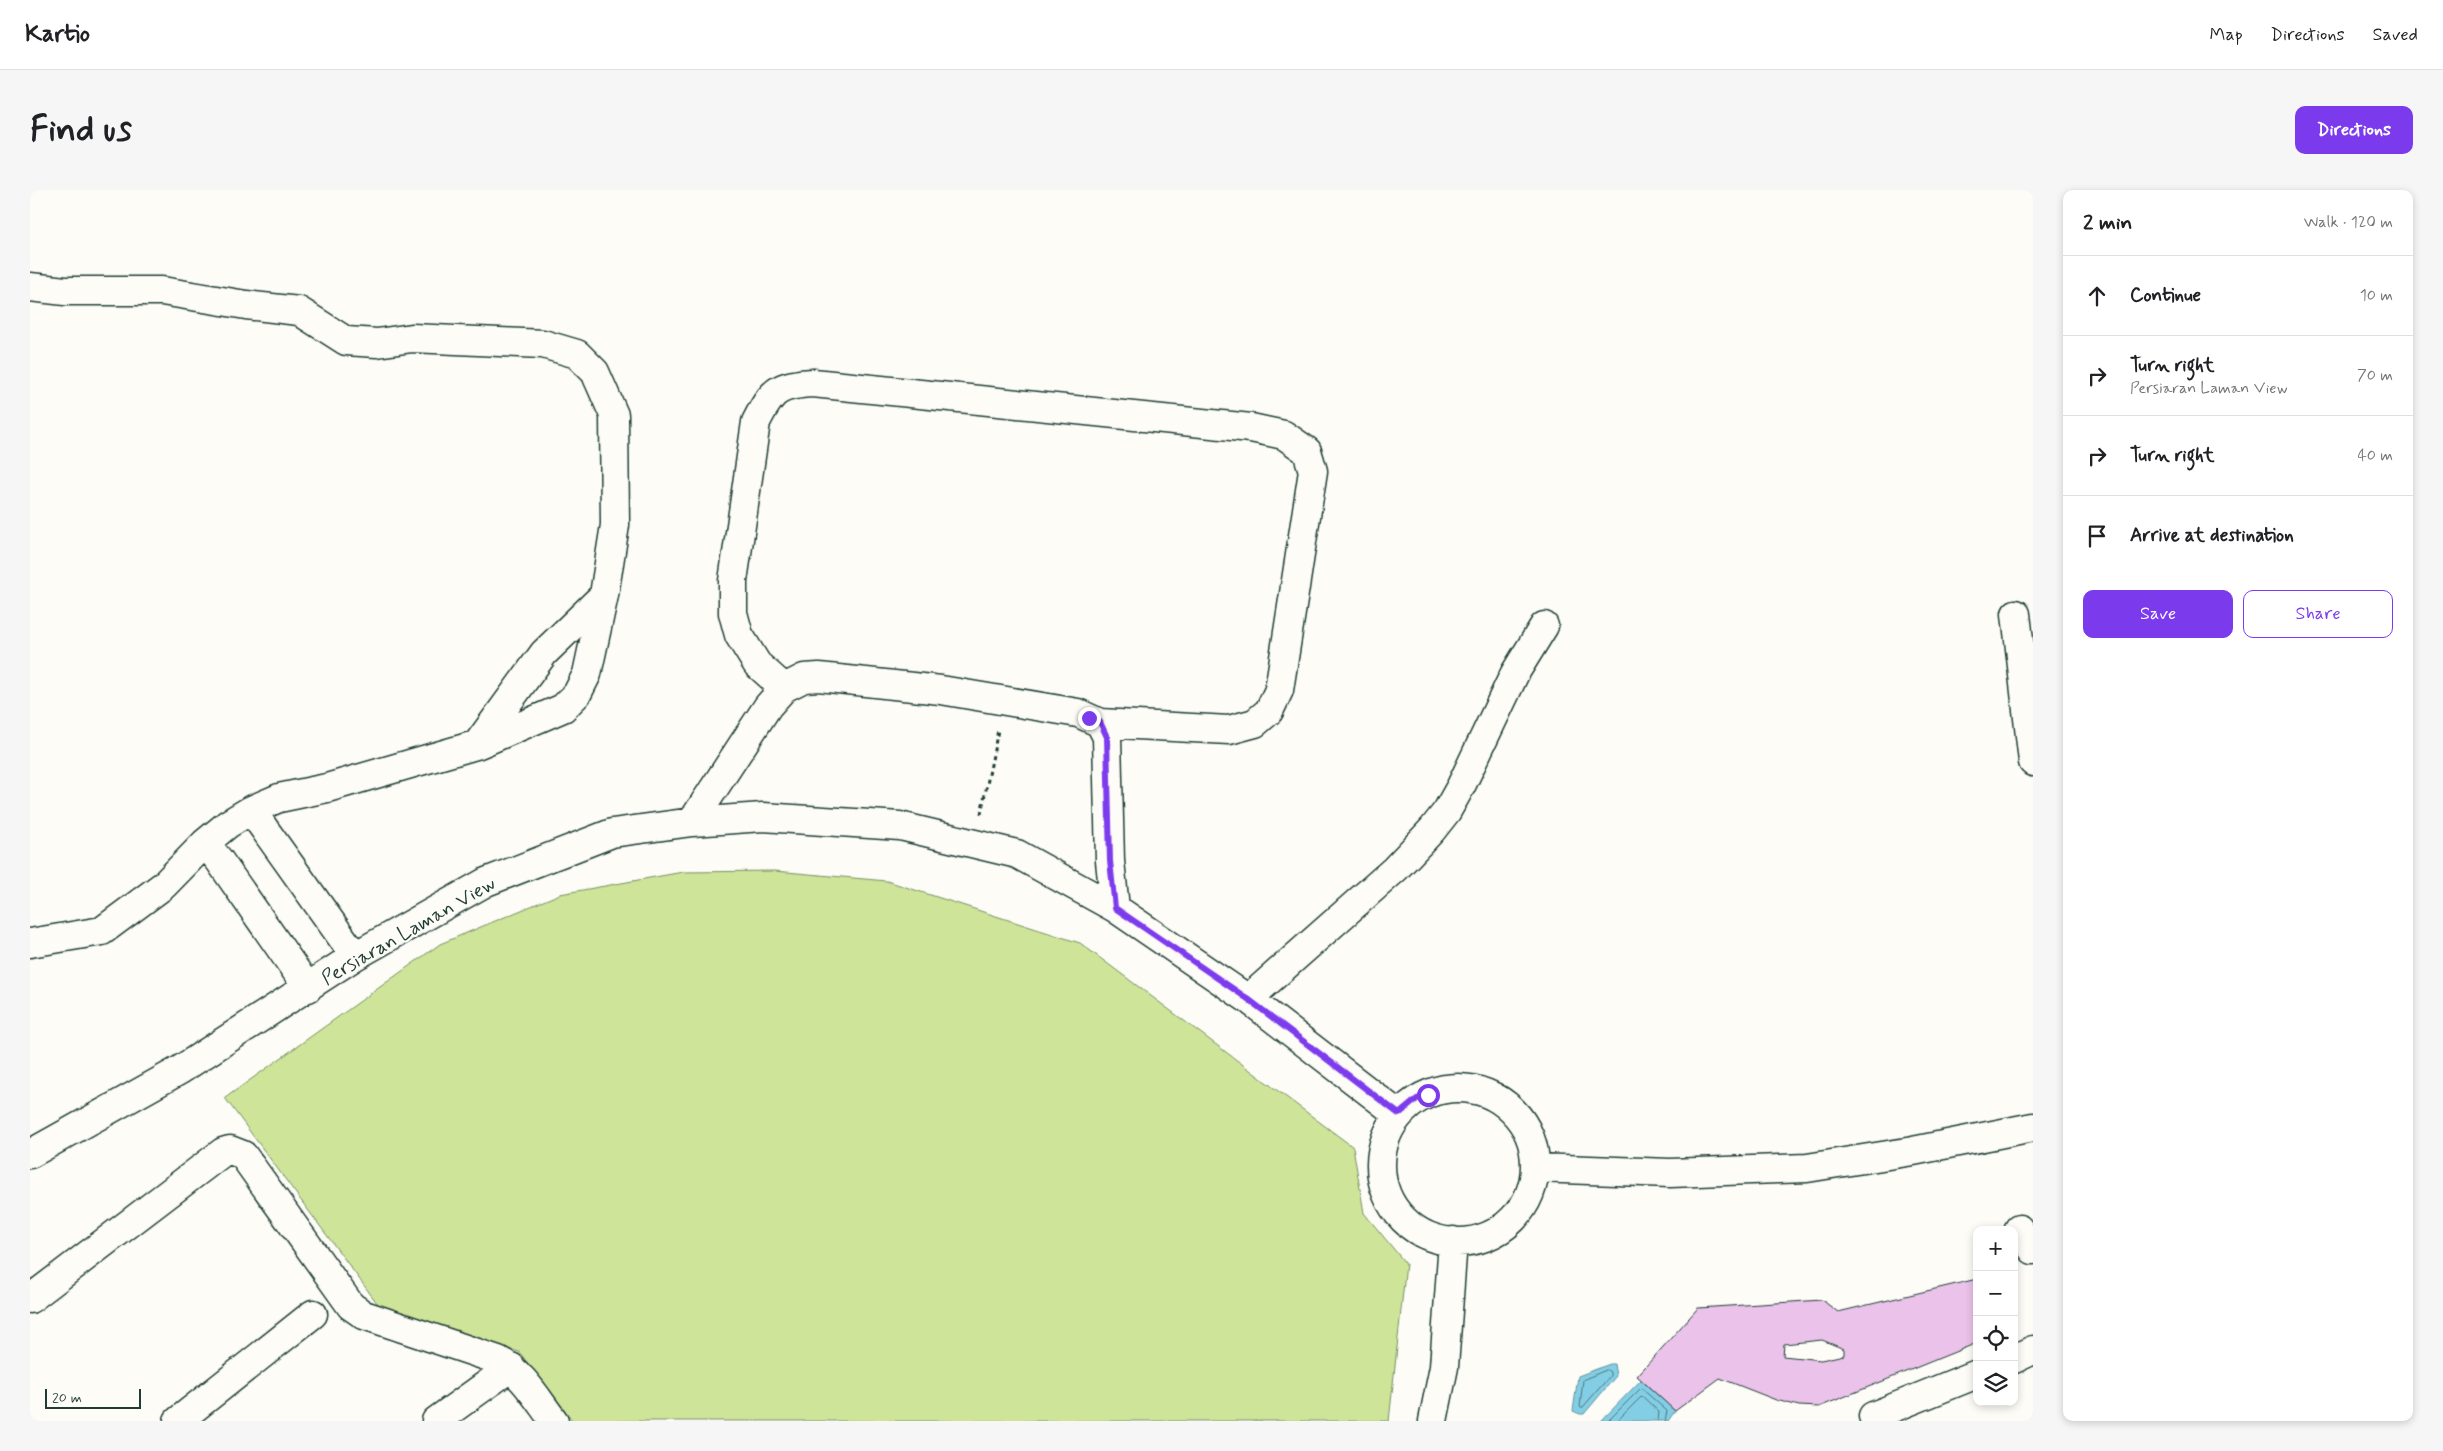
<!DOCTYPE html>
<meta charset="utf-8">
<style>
body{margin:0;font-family:Mynerve,sans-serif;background:#f6f6f6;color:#202124}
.controls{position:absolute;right:15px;bottom:15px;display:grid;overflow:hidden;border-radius:10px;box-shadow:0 2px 8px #0003}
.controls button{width:45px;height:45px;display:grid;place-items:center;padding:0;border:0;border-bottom:1px solid #e0e0e0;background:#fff;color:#202124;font:25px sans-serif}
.scale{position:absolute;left:15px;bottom:12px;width:96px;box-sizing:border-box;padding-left:5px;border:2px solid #1f3d34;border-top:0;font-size:14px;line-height:18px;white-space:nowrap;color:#1f3d34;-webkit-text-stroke:4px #fdfcf7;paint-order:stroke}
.stop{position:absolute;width:15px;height:15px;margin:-11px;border:4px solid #7c3aed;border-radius:50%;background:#fff}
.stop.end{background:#7c3aed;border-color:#fff;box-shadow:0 1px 5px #0008}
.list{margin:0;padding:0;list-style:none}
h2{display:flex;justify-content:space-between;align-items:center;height:65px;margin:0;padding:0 20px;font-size:21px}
h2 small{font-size:16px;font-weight:400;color:#757577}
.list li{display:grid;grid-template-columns:32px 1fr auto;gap:15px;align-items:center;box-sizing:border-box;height:80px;padding:0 20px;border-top:1px solid #e0e0e0}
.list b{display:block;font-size:19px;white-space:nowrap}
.list p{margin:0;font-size:16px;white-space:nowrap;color:#757577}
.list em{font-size:16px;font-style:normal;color:#757577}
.actions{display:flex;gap:10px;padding:15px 20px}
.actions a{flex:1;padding:11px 0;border:1px solid #7c3aed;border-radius:10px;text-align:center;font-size:18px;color:#7c3aed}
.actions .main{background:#7c3aed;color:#fff}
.icon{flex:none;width:28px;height:28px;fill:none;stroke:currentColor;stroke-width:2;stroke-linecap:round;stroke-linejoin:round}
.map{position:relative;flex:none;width:2003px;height:1231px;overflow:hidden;border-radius:10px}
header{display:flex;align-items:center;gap:30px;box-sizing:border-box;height:70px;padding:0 25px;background:#fff;border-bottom:1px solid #e0e0e0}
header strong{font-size:24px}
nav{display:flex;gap:28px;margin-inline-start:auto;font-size:18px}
.intro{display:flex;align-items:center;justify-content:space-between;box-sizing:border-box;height:120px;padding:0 30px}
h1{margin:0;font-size:35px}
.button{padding:12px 22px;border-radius:10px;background:#7c3aed;color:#fff;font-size:18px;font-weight:700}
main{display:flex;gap:30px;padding:0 30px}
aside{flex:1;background:#fff;border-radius:10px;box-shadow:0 2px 8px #0003}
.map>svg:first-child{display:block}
</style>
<header>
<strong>Kartio</strong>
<nav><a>Map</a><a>Directions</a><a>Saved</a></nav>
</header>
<div class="intro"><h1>Find us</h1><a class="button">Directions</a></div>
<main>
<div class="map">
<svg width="2003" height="1231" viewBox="0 0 2003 1231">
<rect width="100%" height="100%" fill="#fdfcf7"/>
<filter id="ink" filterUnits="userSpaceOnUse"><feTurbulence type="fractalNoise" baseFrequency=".02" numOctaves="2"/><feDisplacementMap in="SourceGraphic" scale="10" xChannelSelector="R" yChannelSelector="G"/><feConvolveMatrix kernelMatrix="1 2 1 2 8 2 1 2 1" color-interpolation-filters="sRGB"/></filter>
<g filter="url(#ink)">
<!-- green -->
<path fill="#cee499" stroke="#769066" d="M745,681L857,691L1050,753L1323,957L1334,1023L1376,1074L1359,1231H543L489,1162L353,1121L195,908L410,754L530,704L653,682Z"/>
<!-- water -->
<path fill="#84cee5" stroke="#5c949e" d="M1580,1174H1584L1586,1186L1554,1224H1550L1543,1221L1548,1186Z
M1611,1190L1645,1221L1638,1231H1571Z"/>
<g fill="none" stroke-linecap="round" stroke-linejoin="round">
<!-- shore -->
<path stroke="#47777b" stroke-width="1" d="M1577,1180L1580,1182V1186L1553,1217H1550L1553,1190Z
M1578,1231L1611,1198L1637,1221L1635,1231
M1587,1231L1612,1206L1629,1222L1628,1231"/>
</g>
<!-- building -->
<path fill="#ebc2ea" stroke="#1f3d34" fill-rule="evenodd" d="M1947,1089V1153L1789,1217L1769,1216L1746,1210L1690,1188L1645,1221L1607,1186L1668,1118L1792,1110L1808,1122ZM1792,1150L1814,1159V1165L1791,1170L1753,1166L1754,1154Z"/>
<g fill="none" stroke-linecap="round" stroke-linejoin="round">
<defs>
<path id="minor" d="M0,97L35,101H132L216,115L269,121L316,151L347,153L382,148L513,154L547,164L565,182L584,225L585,335L574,405L557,484L547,504L533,518L449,554L297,598L249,608L221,620L198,634L175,653L134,695L72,741L0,753
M1986,424L2003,572
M1070,533L1077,547L1080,671L1085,718
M449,552L514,463L574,405
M221,620L325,766
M662,632L738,516L754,498L774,488L789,487L911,500L1048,523L1070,533L1199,540L1225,533L1239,521L1249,500L1283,281L1277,261L1254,245L1221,238L783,193C748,195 742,200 726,232L703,391V423L709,445L727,474L754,498
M175,653L189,670L278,798
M1218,809L1365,679L1402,640L1417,621L1431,596L1485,483L1514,436
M1351 975a77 77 0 1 1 154 0a77 77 0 1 1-154 0Z
M0,964L150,880L325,766L456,692L582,643L662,632L733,627L870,636L987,664L1085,718L1218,809L1369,925
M1506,978L1640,983L1777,978L1883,961L2003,937
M1989,1039L2003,1060
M0,1109L193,962L200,960L213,965L321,1116L334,1125L468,1170C493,1183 507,1209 524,1231
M1984,1169L2003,1160
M1843,1226L1947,1184
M148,1231L283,1124
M406,1231L481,1177
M1403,1231L1414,1177L1423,1051"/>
</defs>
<!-- minor casing -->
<use href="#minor" stroke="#1f3d34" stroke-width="31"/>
<!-- path -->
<path stroke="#1f3d34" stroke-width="3" stroke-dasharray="4 4" stroke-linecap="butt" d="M951,624L968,540"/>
<!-- minor -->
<use href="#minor" stroke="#fdfcf7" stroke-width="28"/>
</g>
</g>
<g fill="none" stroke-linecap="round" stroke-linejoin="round" filter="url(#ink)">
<!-- route -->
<path stroke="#7c3aed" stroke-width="6" d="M1059,528L1070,532L1077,547L1080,671L1085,718L1218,809L1369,924L1387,909L1398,905"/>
</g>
<g text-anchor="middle" stroke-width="4.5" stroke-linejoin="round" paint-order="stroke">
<!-- street labels -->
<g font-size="20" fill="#1f3d34" stroke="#fdfcf7">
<text transform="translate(378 740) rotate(-30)" y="7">Persiaran Laman View</text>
</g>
</g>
</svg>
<div class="controls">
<button>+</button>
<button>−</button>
<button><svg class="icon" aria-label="locate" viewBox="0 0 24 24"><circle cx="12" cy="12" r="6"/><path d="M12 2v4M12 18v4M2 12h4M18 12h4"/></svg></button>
<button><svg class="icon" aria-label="layers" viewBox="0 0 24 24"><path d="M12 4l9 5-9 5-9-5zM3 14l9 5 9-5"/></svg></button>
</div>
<div class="scale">20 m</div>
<div class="stop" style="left:1398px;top:905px"></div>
<div class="stop end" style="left:1059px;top:528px"></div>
</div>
<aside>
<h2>2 min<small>Walk · 120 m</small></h2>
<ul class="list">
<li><svg class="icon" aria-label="ahead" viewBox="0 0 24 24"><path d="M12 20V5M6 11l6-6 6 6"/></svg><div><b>Continue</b></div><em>10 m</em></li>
<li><svg class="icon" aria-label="right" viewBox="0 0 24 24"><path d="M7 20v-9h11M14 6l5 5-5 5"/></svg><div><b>Turn right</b><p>Persiaran Laman View</p></div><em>70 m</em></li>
<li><svg class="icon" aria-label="right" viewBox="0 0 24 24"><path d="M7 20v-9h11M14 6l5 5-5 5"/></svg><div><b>Turn right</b></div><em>40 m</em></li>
<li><svg class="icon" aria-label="arrive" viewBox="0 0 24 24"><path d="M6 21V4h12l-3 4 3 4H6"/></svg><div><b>Arrive at destination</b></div></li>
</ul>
<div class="actions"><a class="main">Save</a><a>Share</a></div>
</aside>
</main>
